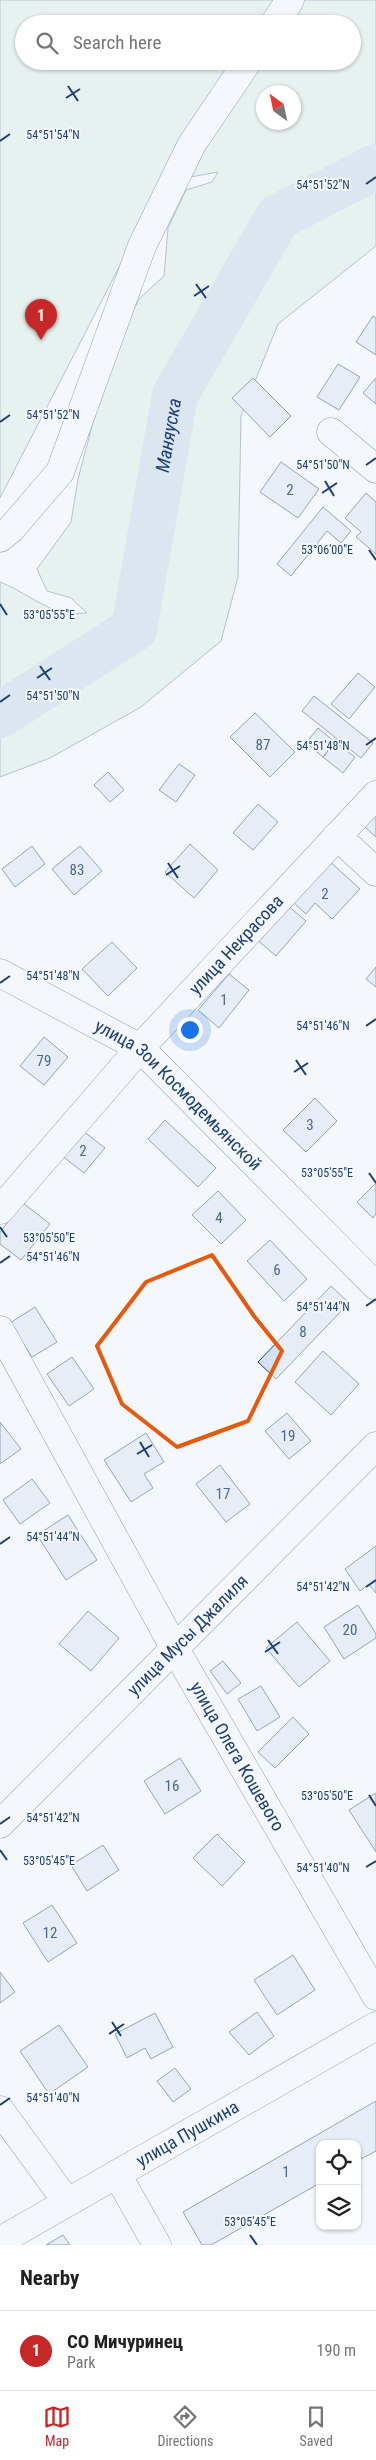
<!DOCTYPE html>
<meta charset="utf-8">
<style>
body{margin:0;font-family:"Roboto Condensed",sans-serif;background:#f6f6f6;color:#222}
.controls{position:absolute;right:15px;bottom:15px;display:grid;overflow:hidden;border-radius:10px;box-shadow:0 1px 4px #0004}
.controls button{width:45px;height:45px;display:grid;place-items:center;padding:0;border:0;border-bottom:1px solid #e0e0e0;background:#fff;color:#222;font:25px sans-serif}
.compass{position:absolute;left:256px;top:85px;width:45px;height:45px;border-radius:50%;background:#fff;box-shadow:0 1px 4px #0004;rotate:327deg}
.you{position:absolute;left:189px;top:1029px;width:18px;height:18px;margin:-12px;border:4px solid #fff;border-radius:50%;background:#1a73e8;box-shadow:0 0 0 8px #1a73e833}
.badge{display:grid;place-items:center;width:32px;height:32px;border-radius:50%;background:#c62828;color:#fff;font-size:16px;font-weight:700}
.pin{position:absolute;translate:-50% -41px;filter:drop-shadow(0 1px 2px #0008)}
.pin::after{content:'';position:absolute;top:26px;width:18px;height:15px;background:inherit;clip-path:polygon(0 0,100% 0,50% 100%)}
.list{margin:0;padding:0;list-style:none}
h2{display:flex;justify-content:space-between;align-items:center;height:65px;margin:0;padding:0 20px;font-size:21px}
h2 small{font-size:16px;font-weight:400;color:#767676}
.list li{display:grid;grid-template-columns:32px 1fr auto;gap:15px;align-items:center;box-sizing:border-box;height:80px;padding:0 20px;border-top:1px solid #e0e0e0}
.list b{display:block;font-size:19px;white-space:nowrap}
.list p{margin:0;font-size:16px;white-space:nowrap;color:#767676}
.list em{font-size:16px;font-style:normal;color:#767676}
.icon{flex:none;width:28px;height:28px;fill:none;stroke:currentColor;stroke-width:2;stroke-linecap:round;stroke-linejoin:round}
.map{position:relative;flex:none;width:376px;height:2245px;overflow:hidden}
.search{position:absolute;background:#fff;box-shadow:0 1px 4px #0004;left:15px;right:15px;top:15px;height:55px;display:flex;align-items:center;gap:12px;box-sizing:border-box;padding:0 18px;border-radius:28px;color:#767676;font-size:19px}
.sheet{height:145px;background:#fff}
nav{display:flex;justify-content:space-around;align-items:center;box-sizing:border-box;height:70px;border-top:1px solid #e0e0e0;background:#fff;font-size:14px;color:#767676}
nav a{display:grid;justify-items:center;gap:2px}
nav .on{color:#c62828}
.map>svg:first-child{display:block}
</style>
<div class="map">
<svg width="376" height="2245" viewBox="0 0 376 2245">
<rect width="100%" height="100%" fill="#f4f7fb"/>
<!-- green -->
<path fill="#d7e8df" stroke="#687fa3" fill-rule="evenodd" d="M0,0H376V246L278,324L241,416L238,577L221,641L141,707L50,758L0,777V582C23,591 43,608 67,614C73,615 81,613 87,613L71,598L47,591L37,569L71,522L78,479L110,358L139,299L164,276L168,228L186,190L212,182L218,172L163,182L0,498ZM24,24H352V61H24ZM264,92H294V122H264Z"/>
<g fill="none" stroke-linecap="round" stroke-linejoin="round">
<!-- river -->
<path stroke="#bed0e5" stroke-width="46" id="s1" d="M0,715L134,629L175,395L278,217L376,167"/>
</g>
<!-- building -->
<path fill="#d5e0f0" stroke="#1d3f73" d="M373,316L376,318V355L356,342Z
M338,364L360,377L339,410L317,397Z
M253,378L291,416L270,437L232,398Z
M376,378V404L363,393Z
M281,462L319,489L298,518L260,492Z
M366,493L376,502V554L356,537L361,532L345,518Z
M323,507L351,531L341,543L327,531L291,576L277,564Z
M358,673L375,687L349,719L331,704Z
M314,696L373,743L361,758L302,711Z
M255,713L295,752L270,777L230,737Z
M318,728L335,742L323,757L306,743Z
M335,742L355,757L343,773L323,757Z
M179,764L195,775L176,802L159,790Z
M108,772L124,790L110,802L94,785Z
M258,804L278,822L253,850L233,833Z
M376,814V837L365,827Z
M190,844L218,870L194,898L165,872Z
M32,846L45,864L15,887L2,869Z
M80,846L102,871L74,895L52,869Z
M327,859L360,889L332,919L315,903L306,914L291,900Z
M286,904L306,921L276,956L256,939Z
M112,942L137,968L108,996L82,969Z
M376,967V987L366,979Z
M229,974L249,990L219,1028L198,1010Z
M44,1037L68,1057L44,1085L20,1066Z
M315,1098L337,1121L306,1152L283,1130Z
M165,1120L216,1168L198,1187L148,1139Z
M82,1130L105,1148L84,1173L61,1155Z
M376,1183V1214L373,1218L357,1202Z
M218,1191L246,1220L221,1244L192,1215Z
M23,1203L50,1224L21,1260L0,1244V1232Z
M270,1240L307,1279L284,1301L247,1261Z
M331,1286L349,1303L276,1379L258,1362Z
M35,1307L57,1342L32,1357L10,1323Z
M323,1351L359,1384L331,1415L295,1382Z
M72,1357L94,1389L69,1406L47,1374Z
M287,1413L311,1441L289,1459L265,1431Z
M0,1422L21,1449L0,1464Z
M146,1433L164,1462L144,1474L153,1488L131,1502L104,1460Z
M220,1465L250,1504L226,1522L196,1484Z
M32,1479L50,1503L20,1524L3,1500Z
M68,1515L97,1560L66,1580L37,1535Z
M376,1546V1593L369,1584L360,1591L345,1569Z
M358,1605L376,1634V1638L344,1659L324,1627Z
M88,1611L119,1638L91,1671L59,1644Z
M297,1622L330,1661L299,1687L266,1648Z
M223,1661L241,1683L227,1694L210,1671Z
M261,1686L280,1717L257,1731L238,1699Z
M293,1717L309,1734L275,1768L258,1752Z
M180,1758L201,1791L165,1814L144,1781Z
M376,1793V1852L349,1810Z
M217,1834L245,1862L222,1886L193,1858Z
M103,1845L119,1870L87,1891L71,1865Z
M52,1905L77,1943L48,1962L23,1923Z
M293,1955L315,1990L277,2015L254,1980Z
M0,1972L15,1992L0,2003Z
M257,2012L274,2036L249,2055L229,2032Z
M155,2013L173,2047L151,2059L145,2048L127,2058L115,2034Z
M59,2025L88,2067L49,2094L20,2051Z
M175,2068L191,2089L173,2102L157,2081Z
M376,2101V2151L357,2161V2144H320V2183L211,2245H202L183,2212Z
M63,2235L70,2245H46Z"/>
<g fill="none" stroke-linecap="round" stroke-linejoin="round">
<defs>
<g id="minor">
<path d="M274,24L290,0"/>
<path d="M331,432L376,469"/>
<path d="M0,538L11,529L60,472L142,246L192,144L248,61"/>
<path d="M337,836L376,872"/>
<path id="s2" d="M0,973L140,1048L376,1286"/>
<path id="s3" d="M0,1210L140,1048L376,795"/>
<path id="s4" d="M0,1330L175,1649L376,1996"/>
<path d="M0,2110L67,2202"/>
<path d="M117,2174L157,2245"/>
<path id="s5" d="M0,2241L376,2026"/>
</g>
<g id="major">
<path id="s6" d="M0,1824L376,1446"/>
</g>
</defs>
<!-- minor casing -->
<use href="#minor" stroke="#1d3f73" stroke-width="29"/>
<!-- major casing -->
<use href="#major" stroke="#1d3f73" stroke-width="29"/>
<!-- minor -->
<use href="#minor" stroke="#f4f7fb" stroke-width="28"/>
<!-- major -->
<use href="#major" stroke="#f4f7fb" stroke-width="28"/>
</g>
<!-- marked area -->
<path d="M0 0H376V2245H0ZM212,1255L254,1316L282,1351L248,1421L177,1447L122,1404L97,1346L146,1282Z" fill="#f4f7fb" fill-opacity=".55" fill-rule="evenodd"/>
<path fill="none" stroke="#e8590c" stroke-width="4" stroke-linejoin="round" d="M212,1255L254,1316L282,1351L248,1421L177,1447L122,1404L97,1346L146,1282Z"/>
<!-- ticks -->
<path fill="none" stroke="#1d3f73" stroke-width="2" d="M68,86L78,101M66,98L80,89M0,141L10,134M366,184L376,177M196,284L206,298M194,296L209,286M0,422L10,415M366,465L376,458M325,481L334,496M322,493L337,483M369,550L376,560M0,604L7,615M40,666L50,680M37,678L52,668M0,702L10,695M366,745L376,738M168,863L178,878M166,875L180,866M0,983L10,976M366,1026L376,1019M296,1060L306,1075M294,1072L308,1063M369,1173L376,1183M0,1227L7,1237M0,1263L10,1256M366,1306L376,1299M140,1442L149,1457M137,1454L152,1445M0,1544L10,1537M366,1587L376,1580M268,1640L278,1654M265,1652L280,1642M369,1795L376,1806M0,1824L10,1817M0,1850L7,1860M366,1867L376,1861M112,2022L121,2036M109,2034L124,2024M0,2105L10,2098M250,2235L257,2245"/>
<g text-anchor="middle" stroke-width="4" stroke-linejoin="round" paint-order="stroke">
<!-- number labels -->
<g font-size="15" fill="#4b6792">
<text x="290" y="495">2</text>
<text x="263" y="750">87</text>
<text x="77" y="875">83</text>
<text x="325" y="899">2</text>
<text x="224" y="1005">1</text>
<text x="44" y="1066">79</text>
<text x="310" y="1130">3</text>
<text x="83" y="1156">2</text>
<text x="219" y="1223">4</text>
<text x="277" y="1275">6</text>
<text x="303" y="1337">8</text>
<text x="288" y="1441">19</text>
<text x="223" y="1499">17</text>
<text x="350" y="1635">20</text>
<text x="172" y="1791">16</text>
<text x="50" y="1938">12</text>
<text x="286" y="2177">1</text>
</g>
<!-- street labels -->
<g font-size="18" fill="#1d3f73" stroke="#f4f7fb">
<text dy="6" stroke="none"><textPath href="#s3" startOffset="355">улица Некрасова</textPath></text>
<text dy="6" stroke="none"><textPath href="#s2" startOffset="218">улица Зои Космодемьянской</textPath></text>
<text dy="6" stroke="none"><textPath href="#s6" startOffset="266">улица Мусы Джалиля</textPath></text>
<text dy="6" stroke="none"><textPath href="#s4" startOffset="488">улица Олега Кошевого</textPath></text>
<text dy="6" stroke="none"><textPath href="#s5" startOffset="216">улица Пушкина</textPath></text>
</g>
<!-- water labels -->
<g font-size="19" font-style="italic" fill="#1d3f73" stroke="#f4f7fb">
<text dy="7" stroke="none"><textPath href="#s1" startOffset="356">Маняуска</textPath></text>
</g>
</g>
<g font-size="12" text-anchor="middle" fill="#1d3f73" stroke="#f4f7fb" stroke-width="4" stroke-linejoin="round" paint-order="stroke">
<text x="53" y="139">54°51'54"N</text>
<text x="323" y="189">54°51'52"N</text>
<text x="53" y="419">54°51'52"N</text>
<text x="323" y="469">54°51'50"N</text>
<text x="327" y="554">53°06'00"E</text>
<text x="49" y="619">53°05'55"E</text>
<text x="53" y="700">54°51'50"N</text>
<text x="323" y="750">54°51'48"N</text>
<text x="53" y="980">54°51'48"N</text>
<text x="323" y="1030">54°51'46"N</text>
<text x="327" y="1177">53°05'55"E</text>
<text x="49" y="1242">53°05'50"E</text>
<text x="53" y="1261">54°51'46"N</text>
<text x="323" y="1311">54°51'44"N</text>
<text x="53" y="1541">54°51'44"N</text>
<text x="323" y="1591">54°51'42"N</text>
<text x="327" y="1800">53°05'50"E</text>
<text x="53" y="1822">54°51'42"N</text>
<text x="49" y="1865">53°05'45"E</text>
<text x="323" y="1872">54°51'40"N</text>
<text x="53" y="2102">54°51'40"N</text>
<text x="250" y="2226">53°05'45"E</text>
</g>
</svg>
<div class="controls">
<button><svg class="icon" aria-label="locate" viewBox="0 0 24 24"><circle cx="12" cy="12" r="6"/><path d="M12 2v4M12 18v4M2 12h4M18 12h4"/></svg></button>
<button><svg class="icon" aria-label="layers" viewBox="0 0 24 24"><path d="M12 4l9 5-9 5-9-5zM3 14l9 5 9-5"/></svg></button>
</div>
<svg class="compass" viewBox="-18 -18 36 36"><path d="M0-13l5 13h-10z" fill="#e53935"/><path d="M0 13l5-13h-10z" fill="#767676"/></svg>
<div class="you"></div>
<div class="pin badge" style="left:41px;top:340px">1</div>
<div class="search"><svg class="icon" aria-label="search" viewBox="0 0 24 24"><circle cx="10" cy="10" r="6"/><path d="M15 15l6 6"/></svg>Search here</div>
</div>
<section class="sheet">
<h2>Nearby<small></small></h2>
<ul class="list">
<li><span class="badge">1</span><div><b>СО Мичуринец</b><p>Park</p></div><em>190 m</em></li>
</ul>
</section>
<nav>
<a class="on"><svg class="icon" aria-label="map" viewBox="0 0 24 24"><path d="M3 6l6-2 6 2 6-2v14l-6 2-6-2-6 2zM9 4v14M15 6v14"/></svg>Map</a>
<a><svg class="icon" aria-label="directions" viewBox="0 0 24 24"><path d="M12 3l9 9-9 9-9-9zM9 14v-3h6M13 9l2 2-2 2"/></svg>Directions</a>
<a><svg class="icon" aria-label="saved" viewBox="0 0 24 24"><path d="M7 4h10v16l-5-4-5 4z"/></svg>Saved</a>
</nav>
